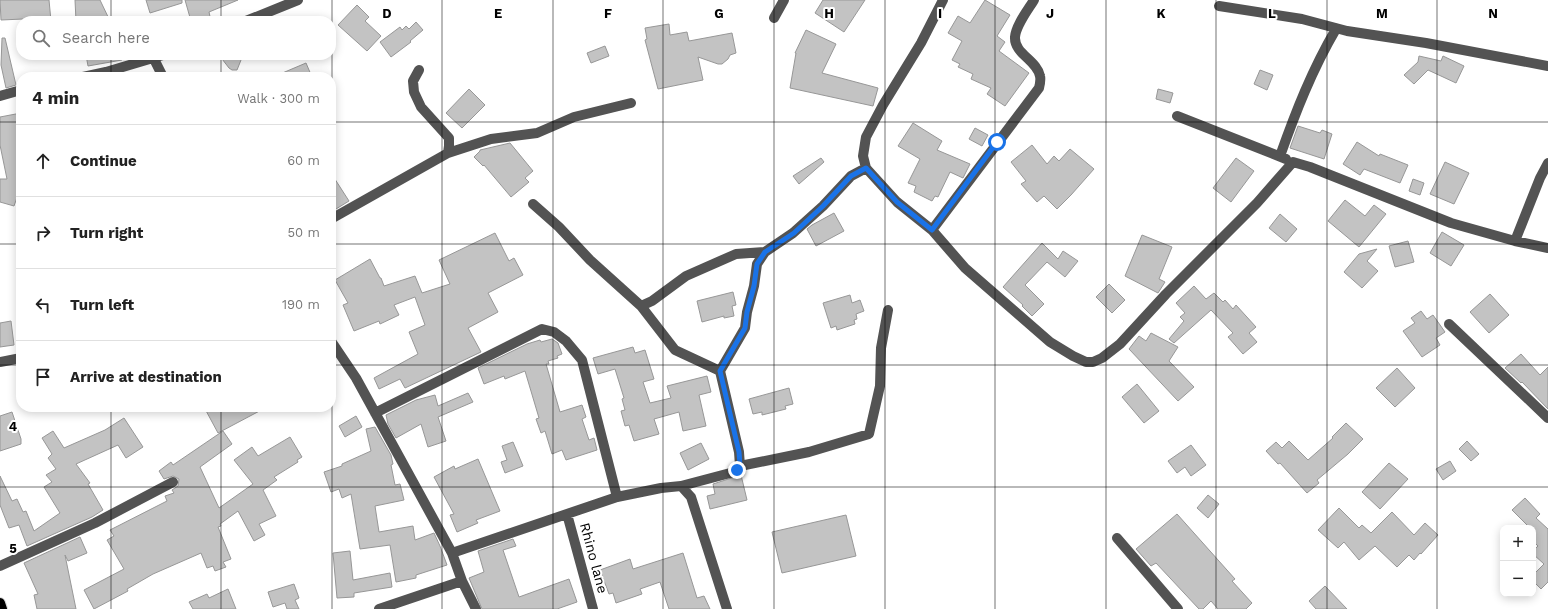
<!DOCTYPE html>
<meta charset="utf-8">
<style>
body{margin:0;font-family:"Work Sans",sans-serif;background:#f6f6f6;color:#222}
.controls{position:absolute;right:12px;bottom:12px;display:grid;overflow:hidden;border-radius:8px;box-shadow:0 2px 10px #0003}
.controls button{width:36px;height:36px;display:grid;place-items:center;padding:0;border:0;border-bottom:1px solid #e0e0e0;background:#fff;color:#222;font:20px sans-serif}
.stop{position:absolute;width:12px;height:12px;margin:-9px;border:3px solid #1a73e8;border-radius:50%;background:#fff}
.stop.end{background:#1a73e8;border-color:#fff;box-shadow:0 1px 4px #0008}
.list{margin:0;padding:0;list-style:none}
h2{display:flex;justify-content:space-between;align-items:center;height:52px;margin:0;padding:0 16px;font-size:17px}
h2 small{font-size:13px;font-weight:400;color:#767676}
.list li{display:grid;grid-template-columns:26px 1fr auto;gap:12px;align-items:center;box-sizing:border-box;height:72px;padding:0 16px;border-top:1px solid #e0e0e0}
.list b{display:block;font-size:15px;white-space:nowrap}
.list em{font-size:13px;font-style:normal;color:#767676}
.icon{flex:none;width:22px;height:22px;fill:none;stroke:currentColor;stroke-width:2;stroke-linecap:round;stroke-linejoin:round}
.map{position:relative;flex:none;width:1548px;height:609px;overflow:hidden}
.search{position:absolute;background:#fff;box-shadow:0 2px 10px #0003;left:16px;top:16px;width:320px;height:44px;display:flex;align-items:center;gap:10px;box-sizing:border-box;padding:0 14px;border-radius:16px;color:#767676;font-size:15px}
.panel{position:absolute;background:#fff;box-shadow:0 2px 10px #0003;left:16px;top:72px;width:320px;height:340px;border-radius:16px}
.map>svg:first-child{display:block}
</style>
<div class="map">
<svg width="1548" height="609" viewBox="0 0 1548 609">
<rect width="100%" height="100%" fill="#fff"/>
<!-- building -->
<path fill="#c3c3c3" stroke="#979797" d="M0,0H49L51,21H23V19L1,20Z
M75,0H100L110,21H76Z
M146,0H182V3L150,13Z
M185,0H238L209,12L211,21H191Z
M823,0H865L844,32L815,13Z
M985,0L1010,15L997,36L1005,42L999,51L1029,73L1005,106L987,94L991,88L971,79L973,74L958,67L960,64L952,60L962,41L948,33L958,16L970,23Z
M357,5L369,17L365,21L381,36L367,51L338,25Z
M416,22L423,30L410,41L411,42L391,57L380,42L400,27L402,30L406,26L409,29Z
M669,24L670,35L687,32L689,41L732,33L736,53L730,55L728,59L722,64H718L698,57L703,80L658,89L645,40L647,39L645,28Z
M806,30L836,44L822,73L878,88L873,106L790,88L796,53H795Z
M2,38H5L16,85L6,88L1,65Z
M605,46L609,56L591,63L587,53Z
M86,55H121L122,60L88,66Z
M219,55H243L237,70H232L229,68Z
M1419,56L1441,61L1443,56L1464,66L1456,83L1428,70L1414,84L1404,75L1418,62Z
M306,63L312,77H273Z
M1260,70L1273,75L1267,90L1254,84Z
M469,89L485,105L462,128L446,113Z
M1158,89L1173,93L1170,103L1156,99Z
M21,113V189H20L14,206L0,202V179H7L0,145V117Z
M913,123L942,141L937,150L970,164L963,178L950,172L938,197L935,196L932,201L914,192L916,186L908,183L920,159L898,146Z
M1298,126L1320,133L1322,130L1332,134L1324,159L1290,148Z
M975,128L988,135L982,146L969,139Z
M1357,142L1379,156L1380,154L1408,165L1400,183L1364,169L1360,175L1343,164Z
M510,143L533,171L525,178L529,182L511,197L484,165L483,166L474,157L480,151V150Z
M1032,145L1047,164L1054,156L1059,161L1070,149L1094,169L1071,195L1057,209L1044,196L1037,202L1021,184L1026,181L1011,162Z
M821,158L824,162L799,184L793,176Z
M1236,158L1254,171L1231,202L1213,188Z
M1445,162L1469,173L1454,204L1430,194Z
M331,173L349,201L336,209L331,200Z
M1413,179L1424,183L1420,195L1409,191Z
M1345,200L1365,216L1374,205L1386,214L1359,247L1328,221Z
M834,213L844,231L816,246L807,229L812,225Z
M1280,214L1297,229L1286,242L1269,228Z
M1442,232L1464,245L1451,266L1430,253Z
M495,233L509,261L514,258L523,275L488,293L498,312L468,328L481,352L405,388L400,379L379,389L374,378L418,354L409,332L425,325L415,297L394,305L399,315L380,324L379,321L354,331L343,305L348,303L335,280L370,259L380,278H381L384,286L415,276L422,293L450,284L439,260Z
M1142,235L1172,247L1159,279L1165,282L1158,293L1125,276Z
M1408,241L1414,262L1395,267L1389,246Z
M1042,243L1058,259L1063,251L1078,261L1065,277L1047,262L1025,285L1044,304L1032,316L1022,306L1023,305L1003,287Z
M1377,249L1367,261L1378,271L1362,288L1344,272L1359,254Z
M1109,284L1125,300L1112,313L1096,297Z
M1194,286L1206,299L1214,293L1223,302L1225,300L1233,309L1236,305L1256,327L1249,333L1257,342L1243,354L1228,337L1233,333L1211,310L1174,343L1169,339L1184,321L1180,317L1185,313L1176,303Z
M733,292L736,305L732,306L734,316L724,318V316L702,322L697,301Z
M1490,294L1509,315L1489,333L1470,312Z
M850,295L852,303L860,300L864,311L856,314L857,319L854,320L855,324L837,330L836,326L831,328L823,303Z
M1421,311L1427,319L1433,315L1445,332L1436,338L1440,345L1422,357L1403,331L1415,323L1411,318Z
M11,321L14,345L0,347V323Z
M1151,333L1178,347L1169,361L1194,387L1178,401L1129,349L1139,336L1146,341Z
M552,339L558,343L562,354L557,356L558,358L548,361L549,364H546L560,412L582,405L586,417L582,419L589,440L594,438L597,450L566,460L562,450L552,454L545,431L541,433L536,419L539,418L525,371L505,379L504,376L484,384L478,368L527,344L540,340L541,342Z
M633,347L635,353L645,350L654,379L643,382L650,403L671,398L667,386L707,376L711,392L699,395L706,426L683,431L679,412L654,419L659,434L634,441L629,425L625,426L621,411L625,410L622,399L624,398L615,369L598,374L593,358Z
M1521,354L1540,375L1548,367V409L1522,382L1521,383L1505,368Z
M1397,368L1415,388L1395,407L1376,388Z
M1137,384L1159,411L1144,423L1122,397Z
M789,388L793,404L785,406L786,409L762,415V412L753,414L749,399Z
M468,393L473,402L438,417L446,441L428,447L421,424L396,438L388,424L386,415L416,400L435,395L438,406Z
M204,407H267L218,433Z
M12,412L21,439V444L0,451V416Z
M356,416L362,427L345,437L339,426Z
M124,418L143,447L126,458L118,445L76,464L90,483L88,484L103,510L92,517L27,546L19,525L9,528L0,505V476L12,501L17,499L23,512L26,511L34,531L60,513L44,487L52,482L46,475L56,469L48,458L52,454L42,438L53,431L64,448L105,430Z
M1346,423L1363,439L1348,454L1317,480L1319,483L1307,493L1280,463L1278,464L1266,451L1276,442L1282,448L1289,441L1308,460L1333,438L1332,437Z
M375,427L391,455L393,464L391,465L395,485L400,484L404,500L375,506L379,532L413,526L415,540L434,533L440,546L447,565L416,575V578L396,582L390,545L360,549L351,494L342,498L339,489L331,492L324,472L342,466V464L371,451L366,429Z
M223,431L232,444L200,467L219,508L253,484L234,460L252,447L258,456L290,437L302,457L297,460L298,462L274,477L277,480L263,490L276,516L259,524L265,535L254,541L238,511L220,524L221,526L218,527L231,559L223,562L226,567L215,571L213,566L207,568L201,553L153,574L127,589L128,591L94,609L84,590L124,569L107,540L114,536L110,530L167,501L165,496L174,493L172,490L178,486L179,479L173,476L164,479L159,471L171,462L173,465Z
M1467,441L1479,454L1471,461L1459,449Z
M513,442L523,466L505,473L501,462L507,460L502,446Z
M701,443L709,459L688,470L680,453Z
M1191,445L1206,465L1191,476L1185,467L1177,473L1168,461Z
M478,459L500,511L476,520L478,523L457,532L450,515L454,514L434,477L454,466L455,469Z
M1450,461L1456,471L1443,480L1436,469Z
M1389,463L1408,479L1380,509L1362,492Z
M741,475L747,500L710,509L707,496L715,494L713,484Z
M1208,495L1219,504L1208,518L1197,508Z
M1525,498L1540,514L1536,518L1548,529V582L1541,589L1533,581V575L1544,564L1533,554V551L1538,546L1533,541V528H1530L1512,510Z
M1339,508L1359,528L1362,525L1371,533L1392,512L1414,535L1425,523L1438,535L1421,554L1420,553L1414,560L1409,555L1397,567L1375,546L1359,560L1344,542L1338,548L1318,530Z
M1177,514L1235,579L1232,581L1252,603L1246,609H1218L1211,601L1203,609H1199L1156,563L1151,566L1136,549Z
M846,515L856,556L782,573L772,532Z
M80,537L87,553L68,561L65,555L76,609H37L34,595L38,594L24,563Z
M513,539L516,546L503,550L519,597L569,579L577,602L557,609H482L469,578L484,572L478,551Z
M350,551L353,580L390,573L392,587L354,593V597L337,598L333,553Z
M683,553L697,598L704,596L710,609H669L660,582L640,589L642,594L616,603L613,593L609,594L600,570L630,559L633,569Z
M294,584L299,598L295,600L299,609H287L285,603L273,607L268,592Z
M1325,586L1347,609H1316L1309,601Z
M228,589L236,609H193L189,602L207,594L209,598Z"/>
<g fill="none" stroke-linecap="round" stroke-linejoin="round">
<defs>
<path id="major" d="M0,603L2,609"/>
</defs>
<!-- major casing -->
<use href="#major" stroke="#dbdbdb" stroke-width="12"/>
<!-- minor -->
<path stroke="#535353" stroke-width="10" d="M943,0L921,43L883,105L866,137L863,156L866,168L897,202L932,230L965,268L1050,342L1073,356L1086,362H1093L1102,358L1120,344L1166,294L1257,203L1293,162L1310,167L1451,223L1515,241L1548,248
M1219,6L1302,19L1347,31L1426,43L1548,66
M774,18L784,0
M246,21L298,0
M154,59L163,77
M83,77L106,72L163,55
M0,96L21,90
M1177,116L1286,159
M448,153L491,139L537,133L574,117L631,103
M1280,156C1296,111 1312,70 1336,29
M533,204L559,227L590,260L641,306L675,350L720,371
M331,219L448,153L449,146V138L421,107L414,92L413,81L419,70
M932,230L1039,88C1040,84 1041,80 1040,76C1037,60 1014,54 1015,37C1016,25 1028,10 1034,0
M1515,241L1540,178L1548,163
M641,306L652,301L686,276L736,254L765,252
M1449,324L1548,418
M331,341L356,378L452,553L462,581L476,609
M0,362L21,358
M375,413L542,329L554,332L566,341L582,360L617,497
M740,466L809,452L869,434L880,386L881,348L888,310
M681,486L734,472L740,466L739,452L720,371L745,328L747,312L754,286L757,264L765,252L793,233L823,206L851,176L866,168
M567,514L593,609
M1117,538L1178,609
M452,553L617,497L661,488L681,486L691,497L727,609
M0,566L95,523L173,482
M379,609L462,581"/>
<!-- major -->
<use href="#major" stroke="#000" stroke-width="10"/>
</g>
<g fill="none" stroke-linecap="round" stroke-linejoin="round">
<!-- route -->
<path stroke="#1a73e8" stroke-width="5" d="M737,470L740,466L739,452L720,371L745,328L747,312L754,286L757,264L765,252L794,233L823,206L851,176L866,168L897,202L932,230L997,142"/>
</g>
<!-- grid -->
<path fill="none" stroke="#000" stroke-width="1" stroke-opacity="0.55" d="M111,0V21M221,0V21M332,0V609M442,0V609M553,0V609M663,0V609M774,0V609M885,0V609M995,0V609M1106,0V609M1216,0V609M1327,0V609M1437,0V609M111,55V77M221,55V77M0,122H21M331,122H1548M0,244H21M331,244H1548M0,365H21M331,365H1548M111,407V609M221,407V609M0,487H1548"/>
<g text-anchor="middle" stroke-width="4" stroke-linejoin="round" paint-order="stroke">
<!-- street labels -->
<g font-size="14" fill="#000" stroke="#fff">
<text transform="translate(594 558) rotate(75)" y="5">Rhino lane</text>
</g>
</g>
<g font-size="13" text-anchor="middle" font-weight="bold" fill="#000" stroke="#fff" stroke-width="4" stroke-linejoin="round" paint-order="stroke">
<text x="387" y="18">D</text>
<text x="498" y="18">E</text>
<text x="608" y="18">F</text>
<text x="719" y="18">G</text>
<text x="829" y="18">H</text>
<text x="940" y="18">I</text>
<text x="1050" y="18">J</text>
<text x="1161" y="18">K</text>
<text x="1272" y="18">L</text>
<text x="1382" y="18">M</text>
<text x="1493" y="18">N</text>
<text x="13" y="431">4</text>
<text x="13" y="553">5</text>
</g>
</svg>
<div class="controls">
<button>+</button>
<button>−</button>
</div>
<div class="stop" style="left:997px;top:142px"></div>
<div class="stop end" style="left:737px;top:470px"></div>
<div class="search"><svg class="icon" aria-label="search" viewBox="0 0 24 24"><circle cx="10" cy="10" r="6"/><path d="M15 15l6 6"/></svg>Search here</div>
<section class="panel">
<h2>4 min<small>Walk · 300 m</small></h2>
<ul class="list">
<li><svg class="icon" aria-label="ahead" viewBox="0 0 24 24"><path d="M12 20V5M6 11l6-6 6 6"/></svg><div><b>Continue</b></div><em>60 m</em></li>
<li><svg class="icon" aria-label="right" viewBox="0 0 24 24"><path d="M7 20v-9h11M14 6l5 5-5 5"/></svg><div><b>Turn right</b></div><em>50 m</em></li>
<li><svg class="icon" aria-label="left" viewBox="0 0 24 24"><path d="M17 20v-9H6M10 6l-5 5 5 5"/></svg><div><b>Turn left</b></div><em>190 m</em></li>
<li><svg class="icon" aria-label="arrive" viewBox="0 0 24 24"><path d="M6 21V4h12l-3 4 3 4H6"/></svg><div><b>Arrive at destination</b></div></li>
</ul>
</section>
</div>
